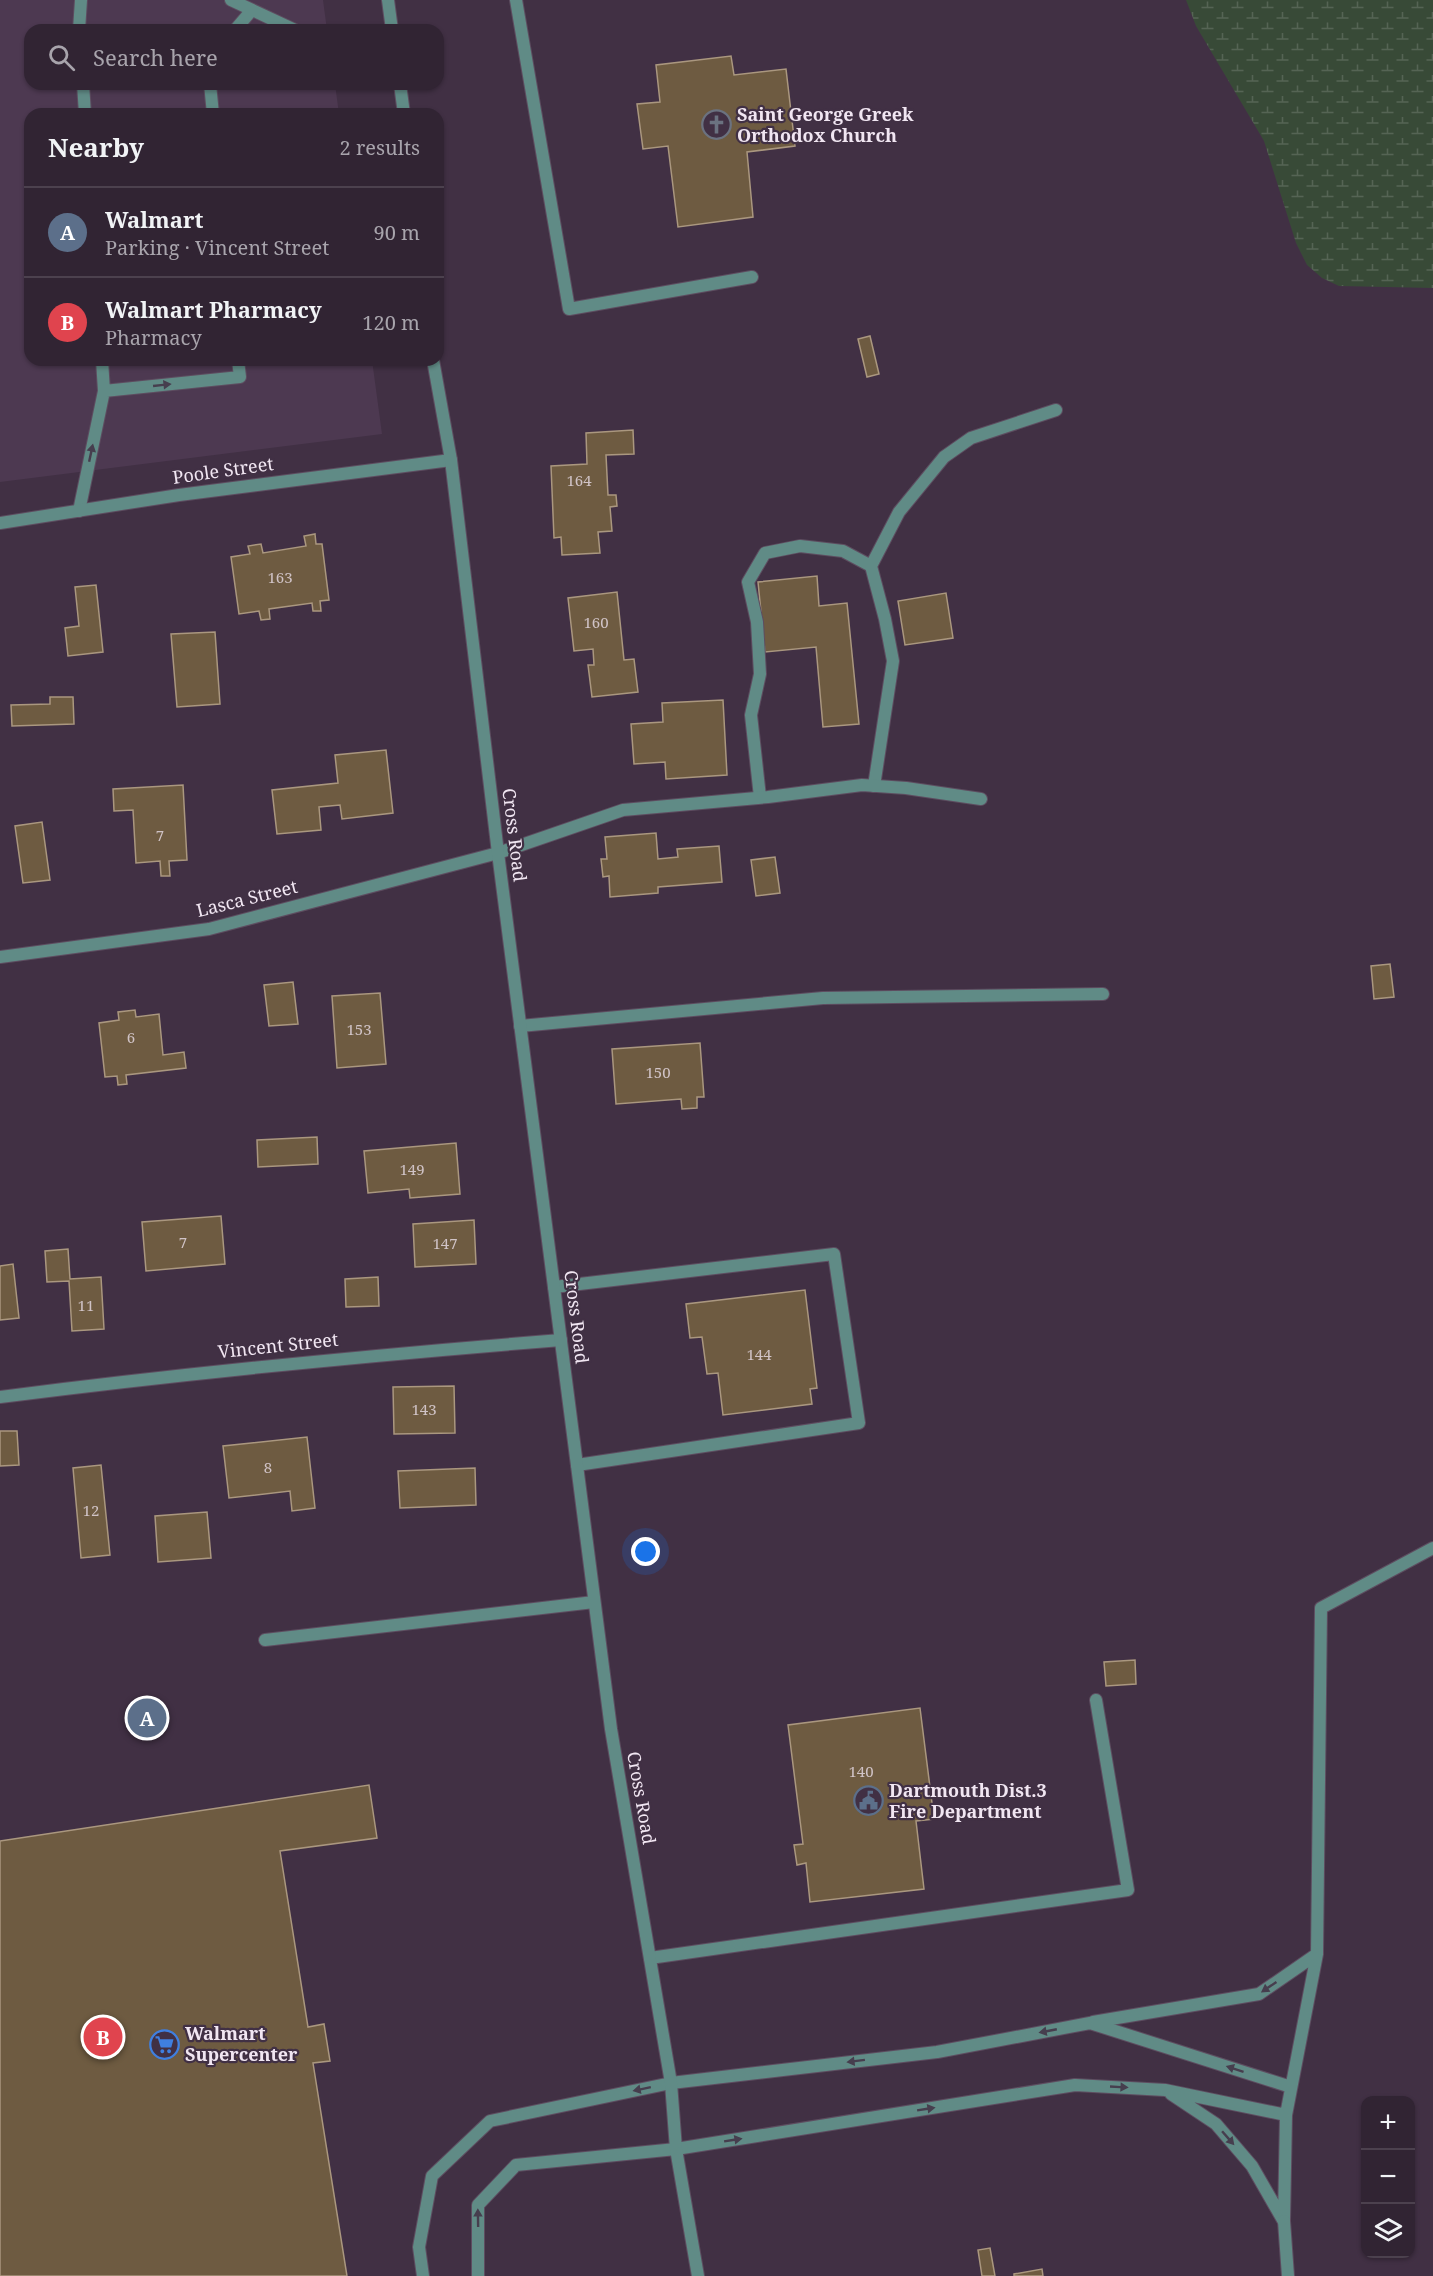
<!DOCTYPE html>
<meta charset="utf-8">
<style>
body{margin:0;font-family:"Noto Serif",serif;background:#3d303f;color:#f1f3f6}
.controls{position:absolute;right:18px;bottom:18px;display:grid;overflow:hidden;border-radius:12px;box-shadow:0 2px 4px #0004}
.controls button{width:54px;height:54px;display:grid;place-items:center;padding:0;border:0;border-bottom:2px solid #4c414e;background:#312433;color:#f1f3f6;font:30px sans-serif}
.you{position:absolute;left:646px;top:1552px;width:21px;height:21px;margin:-15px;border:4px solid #fff;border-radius:50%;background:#1a73e8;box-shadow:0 0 0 9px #1a73e833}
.badge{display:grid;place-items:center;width:39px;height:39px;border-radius:50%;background:#53cdcb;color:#fff;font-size:20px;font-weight:700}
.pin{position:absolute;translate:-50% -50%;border:3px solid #fff;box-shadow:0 2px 6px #0006}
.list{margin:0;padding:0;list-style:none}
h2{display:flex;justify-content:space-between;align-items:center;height:78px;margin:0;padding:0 24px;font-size:26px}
h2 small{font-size:20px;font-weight:400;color:#a8a4ac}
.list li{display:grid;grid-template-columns:39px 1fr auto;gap:18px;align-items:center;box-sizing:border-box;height:90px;padding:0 24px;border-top:2px solid #4c414e}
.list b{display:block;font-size:22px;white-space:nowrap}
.list p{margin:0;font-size:20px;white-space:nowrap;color:#a8a4ac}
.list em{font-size:20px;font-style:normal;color:#a8a4ac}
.icon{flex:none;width:33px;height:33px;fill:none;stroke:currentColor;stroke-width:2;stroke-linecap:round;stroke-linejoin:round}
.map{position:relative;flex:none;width:1433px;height:2276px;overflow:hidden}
.search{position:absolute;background:#312433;box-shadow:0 2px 4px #0004;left:24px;top:24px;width:420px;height:66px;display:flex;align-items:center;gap:15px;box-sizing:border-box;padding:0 21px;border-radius:18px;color:#a8a4ac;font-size:22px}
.panel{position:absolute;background:#312433;box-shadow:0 2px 4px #0004;left:24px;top:108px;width:420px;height:258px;border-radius:18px}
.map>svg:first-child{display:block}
</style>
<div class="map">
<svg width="1433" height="2276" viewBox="0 0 1433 2276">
<defs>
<pattern id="wetland-marsh" width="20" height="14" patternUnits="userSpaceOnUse" patternTransform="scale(1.5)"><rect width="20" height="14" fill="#384a37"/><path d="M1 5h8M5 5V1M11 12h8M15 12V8" fill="none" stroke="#556454"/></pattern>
</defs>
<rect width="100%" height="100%" fill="#413044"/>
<!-- built -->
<path fill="#4d3951" d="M0,0H323L327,30H30V84H335L339,114H30V360H372L382,434L0,482Z"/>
<!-- wetland -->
<path fill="url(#wetland-marsh)" d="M1186,0H1433V288L1339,286L1322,278L1307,265L1296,243L1264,141L1196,26Z"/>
<!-- building -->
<path fill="#6e5b41" stroke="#aa977f" stroke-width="1.5" d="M731,56L734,75L786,69L795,146L747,152L753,217L678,227L668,146L643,149L637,104L660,102L656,65Z
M870,336L879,374L867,377L858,339Z
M633,430L634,454L606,455L608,495H616L617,506L610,507L612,531L598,532L600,553L562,555L561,537L554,538L551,466L587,464L586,433Z
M315,534L316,544H322L329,600L320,601L321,611H313L312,603L269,609L270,619L261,620L259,611L239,614L231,557L250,554L248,546L261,544L263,553L306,546L304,536Z
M817,576L819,606L847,603L859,724L823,727L816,647L765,652L758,582Z
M96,585L103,652L68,656L65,628L79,626L75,587Z
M617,592L624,660L634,659L638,692L592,697L588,665H594L593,649L574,651L568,598Z
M946,593L953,638L905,645L898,601Z
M215,632L220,704L177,707L171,634Z
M50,697H73L74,724L12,726L11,705L50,704Z
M723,700L727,775L666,779L665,762L634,764L631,724L663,722L662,703Z
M386,750L393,813L342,819L340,805L319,807L321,830L277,834L272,790L338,783L335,755Z
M183,785L187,860L169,861L170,876H161L160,861L136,863L133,810L114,811L113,789Z
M42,822L50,880L23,883L15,826Z
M656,833L658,859L678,857L677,849L719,846L722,882L658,887V893L610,897L609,876L603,877L601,859H607L605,837Z
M775,857L780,893L756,896L751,860Z
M1390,964L1394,997L1374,999L1371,966Z
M293,982L298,1024L269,1026L264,985Z
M380,993L386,1064L337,1068L332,996Z
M135,1010L136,1017L159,1014L163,1055L184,1052L186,1068L126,1075L127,1084L118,1085L117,1076L105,1077L99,1023L119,1020L118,1012Z
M700,1043L704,1097H697V1108L682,1109L681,1099L616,1104L612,1049Z
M317,1137L318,1164L258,1167L257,1140Z
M456,1143L460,1194L410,1198L409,1189L368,1193L364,1151Z
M221,1216L225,1264L146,1271L142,1222Z
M474,1220L476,1264L415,1267L413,1224Z
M68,1249L70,1279L101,1277L104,1329L72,1331L69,1281L47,1282L45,1251Z
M13,1264L19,1318L0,1320V1266Z
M378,1277L379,1306L346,1307L345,1279Z
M805,1290L817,1388L810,1389L812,1404L723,1415L718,1373L707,1374L702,1337L690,1338L686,1304Z
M454,1386L455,1433L394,1434L393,1387Z
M0,1431H17L19,1465L0,1466Z
M307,1437L315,1508L292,1511L290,1491L229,1498L223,1446Z
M101,1465L110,1555L81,1558L73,1468Z
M475,1468L476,1505L400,1508L398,1471Z
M207,1512L211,1558L158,1562L155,1516Z
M1135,1660L1136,1684L1106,1686L1104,1662Z
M920,1708L934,1819L916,1821L924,1889L810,1902L806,1863L797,1865L794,1845L803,1844L788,1725Z
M369,1785L377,1838L280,1851L308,2027L324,2024L330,2061L313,2063L347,2276H0V1841Z
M990,2248L995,2276H982L978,2250Z
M1042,2269L1043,2276H1014V2274Z"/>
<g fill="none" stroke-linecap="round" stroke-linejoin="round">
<defs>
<path id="service" d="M231,0L295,30
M516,0L569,309L752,277
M79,30L81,0
M235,30L252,10
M83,84L85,114
M210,84L213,114
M104,391L240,377L238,360
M79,511L104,391L102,360
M871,566L899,512L944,457L971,438L1056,410
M760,797L751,715L760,674L757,622L748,582L765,553L800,546L843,551L871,566L885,619L893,661L874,786
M520,1026L823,998L1103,994
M554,1287L834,1254L859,1423L577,1465
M265,1640L594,1602
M650,1958L1128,1890L1096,1700
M1093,2022L1259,1994L1317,1954
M1171,2094L1216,2124L1252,2166L1283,2220
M1284,2221L1286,2115L1317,1954L1321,1608L1433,1548
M423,2276L419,2247L432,2176L490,2121L671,2083L937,2052L1090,2023L1291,2087
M478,2276V2205L516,2165L676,2149L1075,2085L1165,2090L1286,2115"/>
<path id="minor" d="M0,523L179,495L451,460
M0,957L209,929L498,853L623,810L768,797L862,785L906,788L981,799
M0,1397C187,1373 373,1355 561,1340
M1284,2221L1288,2276"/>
<path id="tertiary" d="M388,0L392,30
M400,84L404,114
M433,360L451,460L498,853L611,1729L671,2083L676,2149L698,2276"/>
</defs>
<!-- service casing -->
<use href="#service" stroke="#5d4d60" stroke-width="14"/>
<!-- minor casing -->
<use href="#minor" stroke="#5d4d60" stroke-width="14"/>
<!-- tertiary casing -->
<use href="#tertiary" stroke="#5d4d60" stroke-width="14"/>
<!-- service -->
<use href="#service" stroke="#608b86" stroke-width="12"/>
<!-- minor -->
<use href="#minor" stroke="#608b86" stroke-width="12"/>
<!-- tertiary -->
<use href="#tertiary" stroke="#608b86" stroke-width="12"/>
</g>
<!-- one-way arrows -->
<defs><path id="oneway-solid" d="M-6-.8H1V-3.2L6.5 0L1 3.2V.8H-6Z" transform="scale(1.5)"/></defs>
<g fill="#463e4e">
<use href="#oneway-solid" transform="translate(162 385) rotate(-6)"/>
<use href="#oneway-solid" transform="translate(91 453) rotate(-78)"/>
<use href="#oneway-solid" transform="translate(1269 1987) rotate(146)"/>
<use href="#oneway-solid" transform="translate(1048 2031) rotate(169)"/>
<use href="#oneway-solid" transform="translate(856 2061) rotate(173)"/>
<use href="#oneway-solid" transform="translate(1235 2069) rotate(-162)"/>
<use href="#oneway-solid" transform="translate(1119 2087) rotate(3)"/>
<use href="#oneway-solid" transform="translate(642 2089) rotate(168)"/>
<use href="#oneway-solid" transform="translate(926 2109) rotate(-9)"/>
<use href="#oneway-solid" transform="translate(1228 2138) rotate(49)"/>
<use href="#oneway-solid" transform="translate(733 2140) rotate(-9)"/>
<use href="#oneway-solid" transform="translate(478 2218) rotate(-91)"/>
</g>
<!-- icons -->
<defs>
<symbol id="church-ring" viewBox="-11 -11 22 22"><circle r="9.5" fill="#413044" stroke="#6b7280" stroke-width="1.5"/><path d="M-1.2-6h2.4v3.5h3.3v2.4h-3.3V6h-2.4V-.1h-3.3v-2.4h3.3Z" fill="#6b7280"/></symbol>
<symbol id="civic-ring" viewBox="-11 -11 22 22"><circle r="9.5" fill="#413044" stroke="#5c6f8a" stroke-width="1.5"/><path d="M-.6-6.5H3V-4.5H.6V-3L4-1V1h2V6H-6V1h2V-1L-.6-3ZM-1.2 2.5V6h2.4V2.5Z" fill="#5c6f8a"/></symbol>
<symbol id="supermarket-ring" viewBox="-11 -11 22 22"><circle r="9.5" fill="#413044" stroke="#3f7fe0" stroke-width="1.5"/><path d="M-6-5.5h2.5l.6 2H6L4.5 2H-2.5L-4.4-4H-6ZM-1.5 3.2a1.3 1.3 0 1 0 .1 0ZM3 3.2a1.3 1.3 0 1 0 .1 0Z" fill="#3f7fe0"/></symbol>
</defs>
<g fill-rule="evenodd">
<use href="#church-ring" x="700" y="108" width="33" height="33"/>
<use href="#civic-ring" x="852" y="1784" width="33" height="33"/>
<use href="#supermarket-ring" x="148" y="2028" width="33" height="33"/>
</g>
<g text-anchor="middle" stroke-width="4.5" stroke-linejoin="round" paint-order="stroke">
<!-- number labels -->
<g font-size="15" fill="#d0c3c6">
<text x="579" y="486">164</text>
<text x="280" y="583">163</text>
<text x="596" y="628">160</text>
<text x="160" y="841">7</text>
<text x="359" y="1035">153</text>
<text x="131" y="1043">6</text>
<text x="658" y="1078">150</text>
<text x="412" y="1175">149</text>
<text x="183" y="1248">7</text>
<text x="445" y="1249">147</text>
<text x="86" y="1311">11</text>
<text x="759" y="1360">144</text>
<text x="424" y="1415">143</text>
<text x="268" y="1473">8</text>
<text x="91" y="1516">12</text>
<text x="861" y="1777">140</text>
</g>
<!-- poi labels -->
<g font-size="18" font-weight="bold" fill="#f1e6f2" stroke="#413044" text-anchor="start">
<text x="737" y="121">Saint George Greek<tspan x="737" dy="21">Orthodox Church</tspan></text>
<text x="889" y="1797">Dartmouth Dist.3<tspan x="889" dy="21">Fire Department</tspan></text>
<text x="185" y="2040">Walmart<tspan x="185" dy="21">Supercenter</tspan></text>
</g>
<!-- street labels -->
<g font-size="18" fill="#f1e6f2" stroke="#413044">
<text transform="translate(223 471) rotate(-8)" y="6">Poole Street</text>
<text transform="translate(514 835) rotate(83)" y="6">Cross Road</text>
<text transform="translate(247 899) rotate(-14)" y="6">Lasca Street</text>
<text transform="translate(576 1317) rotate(83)" y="6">Cross Road</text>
<text transform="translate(278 1346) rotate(-6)" y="6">Vincent Street</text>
<text transform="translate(641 1798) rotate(80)" y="6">Cross Road</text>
</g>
</g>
</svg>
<div class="controls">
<button>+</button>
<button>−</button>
<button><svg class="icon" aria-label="layers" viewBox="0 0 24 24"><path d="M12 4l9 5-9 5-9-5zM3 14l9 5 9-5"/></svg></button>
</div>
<div class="you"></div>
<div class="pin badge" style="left:147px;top:1718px;background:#5c6f8a">A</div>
<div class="pin badge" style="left:103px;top:2037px;background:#e0444e">B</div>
<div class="search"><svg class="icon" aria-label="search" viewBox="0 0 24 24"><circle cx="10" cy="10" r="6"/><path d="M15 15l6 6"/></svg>Search here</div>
<section class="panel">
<h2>Nearby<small>2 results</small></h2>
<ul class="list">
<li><span class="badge" style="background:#5c6f8a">A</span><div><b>Walmart</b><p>Parking · Vincent Street</p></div><em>90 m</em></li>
<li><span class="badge" style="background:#e0444e">B</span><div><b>Walmart Pharmacy</b><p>Pharmacy</p></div><em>120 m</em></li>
</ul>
</section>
</div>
